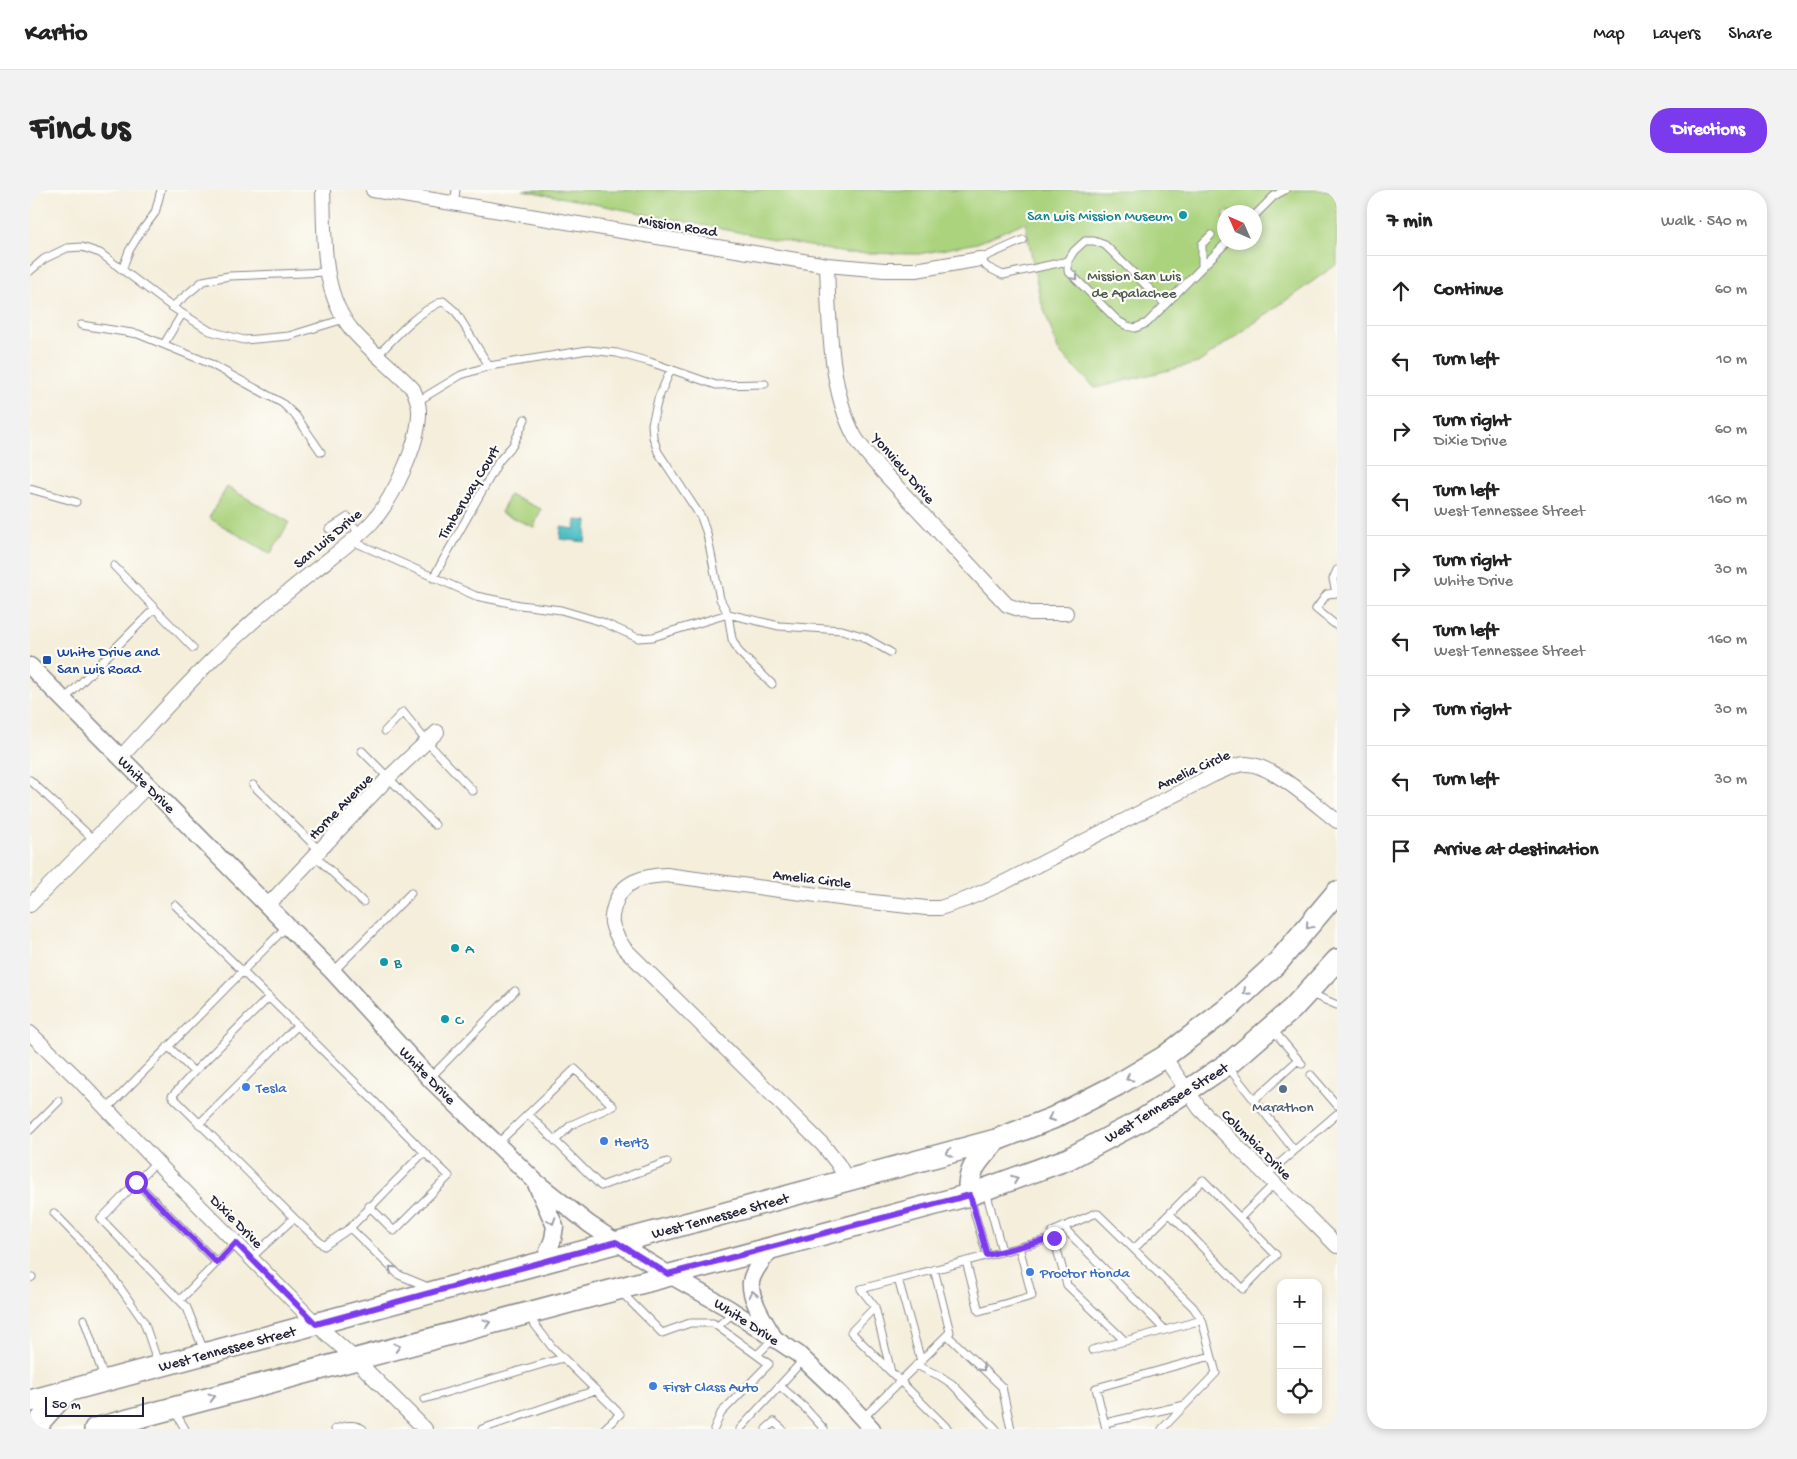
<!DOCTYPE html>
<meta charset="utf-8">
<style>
body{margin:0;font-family:"Gochi Hand",sans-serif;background:#f2f2f2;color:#222}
.controls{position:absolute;right:15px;bottom:15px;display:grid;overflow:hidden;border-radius:10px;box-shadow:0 2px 8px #0003}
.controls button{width:45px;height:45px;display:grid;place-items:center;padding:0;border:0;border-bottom:1px solid #e0e0e0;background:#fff;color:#222;font:25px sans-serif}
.compass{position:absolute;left:1187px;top:15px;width:45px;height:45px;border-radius:50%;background:#fff;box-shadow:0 2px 8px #0003;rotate:315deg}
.scale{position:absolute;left:15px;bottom:12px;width:99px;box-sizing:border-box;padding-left:5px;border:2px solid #22223b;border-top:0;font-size:14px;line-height:18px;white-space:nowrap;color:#22223b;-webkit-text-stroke:4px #fdfcf7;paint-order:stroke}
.stop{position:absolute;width:15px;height:15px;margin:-11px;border:4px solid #7c3aed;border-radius:50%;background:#fff}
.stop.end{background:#7c3aed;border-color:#fff;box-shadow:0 1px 5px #0008}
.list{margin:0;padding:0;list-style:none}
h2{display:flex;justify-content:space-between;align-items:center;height:65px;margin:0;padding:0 20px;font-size:21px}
h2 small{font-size:16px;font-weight:400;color:#767676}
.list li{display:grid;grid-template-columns:32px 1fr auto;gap:15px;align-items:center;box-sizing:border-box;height:70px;padding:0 20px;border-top:1px solid #e0e0e0}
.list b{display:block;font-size:19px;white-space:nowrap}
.list p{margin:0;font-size:16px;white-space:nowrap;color:#767676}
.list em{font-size:16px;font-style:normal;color:#767676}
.icon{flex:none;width:28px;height:28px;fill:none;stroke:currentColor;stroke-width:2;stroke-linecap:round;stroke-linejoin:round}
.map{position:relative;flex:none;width:1307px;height:1239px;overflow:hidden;border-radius:20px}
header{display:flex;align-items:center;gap:30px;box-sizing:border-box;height:70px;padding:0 25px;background:#fff;border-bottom:1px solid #e0e0e0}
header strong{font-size:24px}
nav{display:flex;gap:28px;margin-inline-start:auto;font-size:18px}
.intro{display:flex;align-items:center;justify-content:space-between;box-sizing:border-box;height:120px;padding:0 30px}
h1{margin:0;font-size:35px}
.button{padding:12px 22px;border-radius:20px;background:#7c3aed;color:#fff;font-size:18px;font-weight:700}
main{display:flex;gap:30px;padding:0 30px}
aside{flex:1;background:#fff;border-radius:20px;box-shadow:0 2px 8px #0003}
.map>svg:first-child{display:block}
</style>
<header>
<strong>Kartio</strong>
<nav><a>Map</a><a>Layers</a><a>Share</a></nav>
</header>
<div class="intro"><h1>Find us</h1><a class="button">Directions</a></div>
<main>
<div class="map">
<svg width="1307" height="1239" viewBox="0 0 1307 1239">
<rect width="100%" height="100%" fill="#fdfcf7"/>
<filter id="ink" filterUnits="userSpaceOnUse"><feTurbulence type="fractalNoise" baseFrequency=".02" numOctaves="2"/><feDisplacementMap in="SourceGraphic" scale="10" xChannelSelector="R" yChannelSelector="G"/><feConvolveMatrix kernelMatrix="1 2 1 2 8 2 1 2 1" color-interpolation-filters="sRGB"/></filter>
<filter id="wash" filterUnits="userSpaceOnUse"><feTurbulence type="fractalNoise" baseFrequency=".0096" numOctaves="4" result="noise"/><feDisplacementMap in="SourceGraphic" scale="20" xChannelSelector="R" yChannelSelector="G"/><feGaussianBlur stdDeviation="1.12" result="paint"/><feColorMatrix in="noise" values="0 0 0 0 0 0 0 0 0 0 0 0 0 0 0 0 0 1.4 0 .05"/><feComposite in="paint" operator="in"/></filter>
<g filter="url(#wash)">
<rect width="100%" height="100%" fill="#f4eedb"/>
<!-- green -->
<path fill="#abd37e" stroke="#667a5c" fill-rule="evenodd" d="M493,0H1307V74L1168,173L1065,198L1029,162L1010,108L995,32L947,53L889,64L815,63ZM1194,22H1224V52H1194Z
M197,297L259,332L241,364L179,328Z
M479,305L511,319L504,337L471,323Z"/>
<!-- water -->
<path fill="#50bfc6" stroke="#397080" d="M546,330L557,331L555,352L530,349L531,337L545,339Z"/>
</g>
<g filter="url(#ink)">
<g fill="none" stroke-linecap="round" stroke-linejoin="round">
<defs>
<path id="service" d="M424,14L426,0
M1224,26L1244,6L1255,0
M993,50L950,69L957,77L973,85L1038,71
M1172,76V54L1181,45
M92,80L99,61L110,43L125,23L131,0
M0,81L14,69L37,58L52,57L70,63L142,117L180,141L214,150L259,146L314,129
M1135,114L1075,55L1064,51H1055L1044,61L1038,71V81L1088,131L1097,136L1105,138L1117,133L1197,52
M142,117L173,91L199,86L297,82
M51,135L108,144L179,173L252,213L266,226L291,262
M134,154L152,124
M348,165C369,143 385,124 413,111L426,122L459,176
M641,179L628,209L622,234L623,247L628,262L671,327L677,344L690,409L698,424L702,449L709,462L742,494
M388,211L431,185L459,176L558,160L587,163L620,172L686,195L735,194
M0,299L46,312
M299,339L318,327L329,344
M322,351L446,406L490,415L531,420L572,432L608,448L623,447L698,424L749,436L812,440L832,446L860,462
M84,376L163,458
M403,388L469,271L483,255L495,229
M1306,403L1303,389L1307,380
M1307,403L1297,404L1286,419L1307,436
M34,510L125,418
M355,541L373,522L397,552L443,601
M332,561L405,635
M0,590L64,650
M223,595L289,660
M284,665L333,712
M145,715L340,907L394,962
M303,782L381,703
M1279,803L1307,815
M1243,840L1272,874
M138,856L164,882L142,906L264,1028
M1198,877L1264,960
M164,882L239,807
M1281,885L1307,915
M400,888L485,801
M1224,910L1268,870
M77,919L258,735
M498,924L571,996L637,972
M169,934L268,835
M0,940L29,911
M467,954L545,879L583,916L541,935L525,951
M126,972L71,1029L157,1118L174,1161
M1236,985L1307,924
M106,992L187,1073
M956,1001L972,1061
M940,1008L957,1065
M24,1023L52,1052L82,1086L114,1132L128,1173
M1210,1028L1244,994
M1033,1037L1135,1140
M320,1038L369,1085L398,1097
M1104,1059L1173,990L1246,1065L1213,1099L1140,1024
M221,1068L264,1028L294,1056L320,1038L394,962L419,986L364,1041L339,1016
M936,1071L949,1121L1002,1106L989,1057
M0,1088L2,1087
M868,1089L891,1171
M591,1102L632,1143L660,1133H683L739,1174L691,1223L684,1239
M150,1110L206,1053
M845,1117L821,1142L918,1239
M499,1127L522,1157L590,1224L574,1239
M54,1129L74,1188
M688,1136L704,1122
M917,1145L972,1197L981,1239
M1095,1151L1037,1095L1022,1042L1064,1024H1068L1163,1117L1172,1130L1186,1183L1132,1239
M1062,1160L1172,1130
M727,1165L744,1148
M886,1175L910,1186L922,1194L966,1239
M861,1182L845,1117L831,1099L1024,1048
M750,1196L775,1218L794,1239
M394,1209L533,1168
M144,1220L155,1239
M833,1228L920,1142L904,1079
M1075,1233L1155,1215
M305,1239C315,1236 323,1233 333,1239
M452,1239L566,1200
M710,1239L774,1169
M736,1239L744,1232L752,1239
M1076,1239L1066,1198L1181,1166"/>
<path id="minor" d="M343,0L797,75L854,80H886L950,69
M797,75C799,128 799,200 825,247C833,260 844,272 854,283L977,415L1000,423H1036
M91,567C123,532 155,495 190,462C220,433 252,406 285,380C304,365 326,350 343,331C363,308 390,253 389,221C389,213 386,206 383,199C364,179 340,161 322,140C290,101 295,47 293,0
M0,715L118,595
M238,715L358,588L407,542
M0,843L49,890L137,983L286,1134L324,1168L395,1239
M1134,867L1170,919L1307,1056
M817,990L808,974L793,955L594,758C589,750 584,743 582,733C581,727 583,720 585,714C592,691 614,686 636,685L825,710L896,718H910L937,709L975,692L1183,585C1193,581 1205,574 1216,574C1242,574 1286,615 1307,631"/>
<path id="tertiary" d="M0,476L303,782L403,892L506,992L559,1034L586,1052L638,1084L698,1118L768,1164L810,1204L842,1239
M506,994L525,1036L523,1049L514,1072
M743,1146C735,1132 719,1108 721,1092C723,1079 736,1066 744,1056"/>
<path id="primary" d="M939,1005C937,978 949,969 966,950
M0,1211L966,950L1023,928L1087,895L1134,867L1197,819L1248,772L1307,702
M8,1239L11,1230L37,1201
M65,1239L939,1005L1038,969L1112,930L1157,901L1202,871L1262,819L1307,770"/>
</defs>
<!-- service casing -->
<use href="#service" stroke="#8b888b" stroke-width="9"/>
<!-- minor casing -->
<use href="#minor" stroke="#8b888b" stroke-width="16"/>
<!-- tertiary casing -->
<use href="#tertiary" stroke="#8b888b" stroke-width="19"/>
<!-- primary casing -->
<use href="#primary" stroke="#8b888b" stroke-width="24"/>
<!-- service -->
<use href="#service" stroke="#fff" stroke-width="7"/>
<!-- minor -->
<use href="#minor" stroke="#fff" stroke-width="14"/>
<!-- tertiary -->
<use href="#tertiary" stroke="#fff" stroke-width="16"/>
<!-- primary -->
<use href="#primary" stroke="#fff" stroke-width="21"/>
</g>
<!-- one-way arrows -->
<defs><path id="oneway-chevron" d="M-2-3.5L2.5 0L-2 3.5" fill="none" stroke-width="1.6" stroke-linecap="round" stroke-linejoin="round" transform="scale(1.25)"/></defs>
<g stroke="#9c9ca7">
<use href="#oneway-chevron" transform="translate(1045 87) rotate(45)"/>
<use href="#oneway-chevron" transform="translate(1279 736) rotate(130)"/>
<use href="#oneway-chevron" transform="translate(1216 802) rotate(138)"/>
<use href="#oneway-chevron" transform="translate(1099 888) rotate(149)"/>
<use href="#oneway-chevron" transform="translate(1021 928) rotate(157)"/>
<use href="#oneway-chevron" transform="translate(919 963) rotate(165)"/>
<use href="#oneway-chevron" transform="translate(985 989) rotate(-21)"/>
<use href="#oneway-chevron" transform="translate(522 1031) rotate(72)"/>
<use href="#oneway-chevron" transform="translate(362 1079) rotate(-136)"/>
<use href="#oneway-chevron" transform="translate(723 1104) rotate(-103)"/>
<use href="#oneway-chevron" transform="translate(457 1133) rotate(-15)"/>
<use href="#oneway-chevron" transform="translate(367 1157) rotate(-15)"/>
<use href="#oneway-chevron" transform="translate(952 1178) rotate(44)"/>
<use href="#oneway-chevron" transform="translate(182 1207) rotate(-15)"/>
</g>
</g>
<g fill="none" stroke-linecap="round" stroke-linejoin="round" filter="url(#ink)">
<!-- route -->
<path stroke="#7c3aed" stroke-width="6" d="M106,992L187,1073L206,1053L286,1134L586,1052L638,1084L940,1005L957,1065L1024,1048"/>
</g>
<!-- markers -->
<g fill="#0f9aa8" stroke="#fdfcf7" stroke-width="2">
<circle cx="1153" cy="25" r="5"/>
<circle cx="425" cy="758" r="5"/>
<circle cx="354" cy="772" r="5"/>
<circle cx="415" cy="829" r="5"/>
</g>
<rect fill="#1a4fb4" stroke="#fdfcf7" stroke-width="2" x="12" y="465" width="10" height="10" rx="2.5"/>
<g fill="#3f7fe0" stroke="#fdfcf7" stroke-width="2">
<circle cx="216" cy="897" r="5"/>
<circle cx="574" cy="951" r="5"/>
<circle cx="1000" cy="1082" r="5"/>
<circle cx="623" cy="1196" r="5"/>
</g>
<circle fill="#5c6f8a" stroke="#fdfcf7" stroke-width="2" cx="1253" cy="899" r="5"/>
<g text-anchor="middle" stroke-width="4.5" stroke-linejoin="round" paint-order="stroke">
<!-- culture labels -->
<g font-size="15" fill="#0d838f" stroke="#fdfcf7" text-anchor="start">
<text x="1143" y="30" text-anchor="end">San Luis Mission Museum</text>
<text x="435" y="763">A</text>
<text x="364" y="777">B</text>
<text x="425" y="834">C</text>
</g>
<!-- street labels -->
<g font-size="15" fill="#22223b" stroke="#fdfcf7">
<text transform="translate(648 35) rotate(9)" y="5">Mission Road</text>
<text transform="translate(874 278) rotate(49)" y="5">Yonview Drive</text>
<text transform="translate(438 302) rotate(-59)" y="5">Timberway Court</text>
<text transform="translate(297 348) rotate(-40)" y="5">San Luis Drive</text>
<text transform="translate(1163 579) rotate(-24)" y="5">Amelia Circle</text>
<text transform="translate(117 594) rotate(45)" y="5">White Drive</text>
<text transform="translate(310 616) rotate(-46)" y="5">Horne Avenue</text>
<text transform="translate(782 688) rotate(7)" y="5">Amelia Circle</text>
<text transform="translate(398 885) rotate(46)" y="5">White Drive</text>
<text transform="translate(1136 912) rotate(-31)" y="5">West Tennessee Street</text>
<text transform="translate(1227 954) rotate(45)" y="5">Columbia Drive</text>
<text transform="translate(690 1025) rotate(-15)" y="5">West Tennessee Street</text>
<text transform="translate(207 1031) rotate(45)" y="5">Dixie Drive</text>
<text transform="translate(717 1131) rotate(33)" y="5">White Drive</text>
<text transform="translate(197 1158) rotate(-15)" y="5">West Tennessee Street</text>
</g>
<!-- park labels -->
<g font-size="15" fill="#4b574f" stroke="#fdfcf7">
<text x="1104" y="90">Mission San Luis<tspan x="1104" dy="17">de Apalachee</tspan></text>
</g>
<!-- transit labels -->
<g font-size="15" fill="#164399" stroke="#fdfcf7" text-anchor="start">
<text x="27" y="466">White Drive and<tspan x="27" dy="17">San Luis Road</tspan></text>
</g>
<!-- shop labels -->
<g font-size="15" fill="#366cbe" stroke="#fdfcf7" text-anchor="start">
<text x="226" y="902">Tesla</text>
<text x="584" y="956">Hertz</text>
<text x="1010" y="1087">Proctor Honda</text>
<text x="633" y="1201">First Class Auto</text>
</g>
<!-- service labels -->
<g font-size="15" fill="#4e5e75" stroke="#fdfcf7">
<text x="1253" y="921">Marathon</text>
</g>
</g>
</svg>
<div class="controls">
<button>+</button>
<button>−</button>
<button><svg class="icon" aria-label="locate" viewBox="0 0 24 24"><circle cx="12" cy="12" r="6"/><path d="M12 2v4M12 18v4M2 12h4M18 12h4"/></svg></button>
</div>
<svg class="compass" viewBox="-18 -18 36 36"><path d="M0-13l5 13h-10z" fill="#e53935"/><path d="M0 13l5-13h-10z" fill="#767676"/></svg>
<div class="scale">50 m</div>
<div class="stop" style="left:106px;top:992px"></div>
<div class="stop end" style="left:1024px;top:1048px"></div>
</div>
<aside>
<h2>7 min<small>Walk · 540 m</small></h2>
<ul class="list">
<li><svg class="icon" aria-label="ahead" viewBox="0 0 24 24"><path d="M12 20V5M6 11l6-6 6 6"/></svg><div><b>Continue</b></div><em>60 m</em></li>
<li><svg class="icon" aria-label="left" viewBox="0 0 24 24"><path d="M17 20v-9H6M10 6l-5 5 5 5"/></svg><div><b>Turn left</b></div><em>10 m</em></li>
<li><svg class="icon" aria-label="right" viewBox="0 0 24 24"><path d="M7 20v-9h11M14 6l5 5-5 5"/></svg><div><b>Turn right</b><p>Dixie Drive</p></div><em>60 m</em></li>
<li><svg class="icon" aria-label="left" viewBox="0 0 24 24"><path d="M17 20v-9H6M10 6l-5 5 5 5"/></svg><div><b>Turn left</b><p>West Tennessee Street</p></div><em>160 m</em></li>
<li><svg class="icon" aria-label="right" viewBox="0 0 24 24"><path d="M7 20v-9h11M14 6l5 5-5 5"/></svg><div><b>Turn right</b><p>White Drive</p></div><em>30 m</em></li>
<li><svg class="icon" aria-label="left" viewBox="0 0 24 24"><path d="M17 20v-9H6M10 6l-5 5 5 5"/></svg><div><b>Turn left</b><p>West Tennessee Street</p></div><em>160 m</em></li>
<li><svg class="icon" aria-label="right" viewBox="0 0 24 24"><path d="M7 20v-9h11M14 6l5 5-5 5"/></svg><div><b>Turn right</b></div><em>30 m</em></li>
<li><svg class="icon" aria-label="left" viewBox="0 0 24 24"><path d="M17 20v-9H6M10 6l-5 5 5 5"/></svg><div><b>Turn left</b></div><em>30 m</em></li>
<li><svg class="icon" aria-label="arrive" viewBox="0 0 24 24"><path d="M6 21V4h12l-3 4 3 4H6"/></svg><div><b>Arrive at destination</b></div></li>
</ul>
</aside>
</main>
